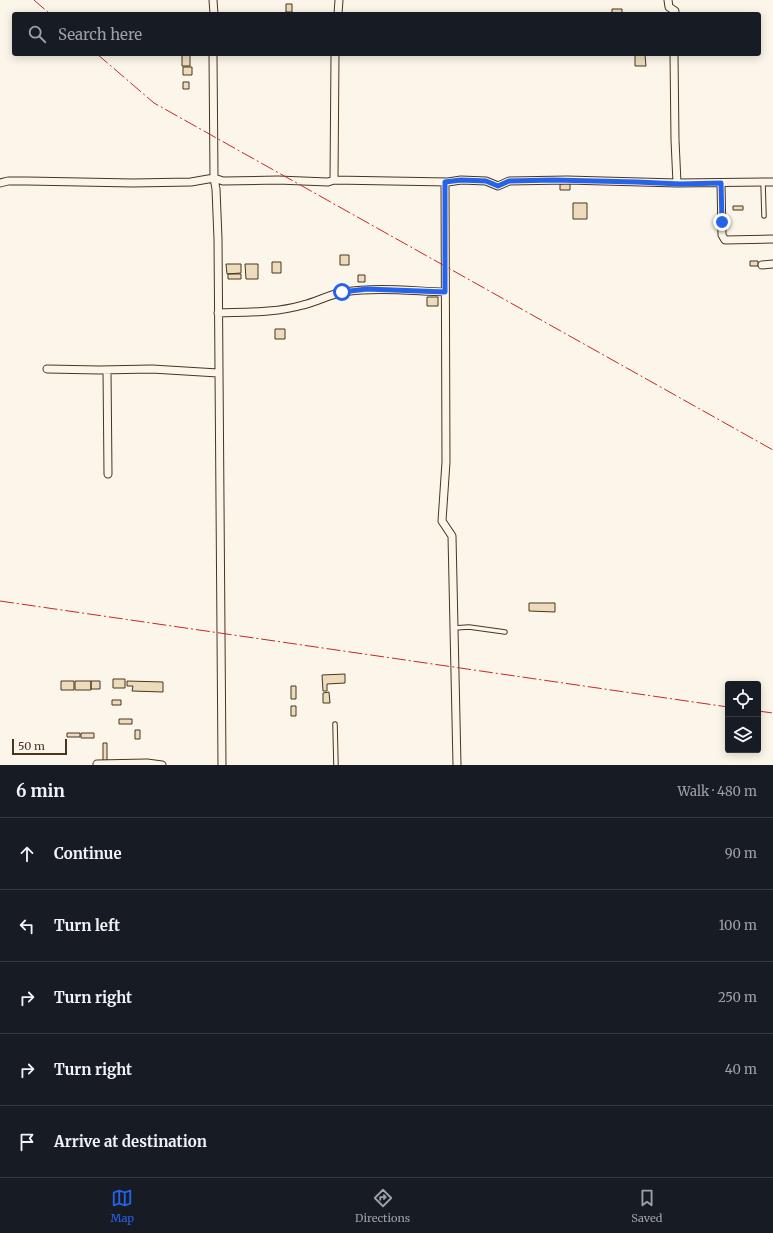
<!DOCTYPE html>
<meta charset="utf-8">
<style>
body{margin:0;font-family:Merriweather,serif;background:#242831;color:#f1f3f6}
.controls{position:absolute;right:12px;bottom:12px;display:grid;overflow:hidden;border-radius:4px;box-shadow:0 2px 10px #0003}
.controls button{width:36px;height:36px;display:grid;place-items:center;padding:0;border:0;border-bottom:1px solid #363941;background:#171b24;color:#f1f3f6;font:20px sans-serif}
.scale{position:absolute;left:12px;bottom:10px;width:55px;box-sizing:border-box;padding-left:4px;border:2px solid #4a3520;border-top:0;font-size:11px;line-height:14px;white-space:nowrap;color:#4a3520;-webkit-text-stroke:3px #fbf6e9;paint-order:stroke}
.stop{position:absolute;width:12px;height:12px;margin:-9px;border:3px solid #2563eb;border-radius:50%;background:#fff}
.stop.end{background:#2563eb;border-color:#fff;box-shadow:0 1px 4px #0008}
.list{margin:0;padding:0;list-style:none}
h2{display:flex;justify-content:space-between;align-items:center;height:52px;margin:0;padding:0 16px;font-size:17px}
h2 small{font-size:13px;font-weight:400;color:#9ea1a6}
.list li{display:grid;grid-template-columns:26px 1fr auto;gap:12px;align-items:center;box-sizing:border-box;height:72px;padding:0 16px;border-top:1px solid #363941}
.list b{display:block;font-size:15px;white-space:nowrap}
.list em{font-size:13px;font-style:normal;color:#9ea1a6}
.icon{flex:none;width:22px;height:22px;fill:none;stroke:currentColor;stroke-width:2;stroke-linecap:round;stroke-linejoin:round}
.map{position:relative;flex:none;width:773px;height:765px;overflow:hidden}
.search{position:absolute;background:#171b24;box-shadow:0 2px 10px #0003;left:12px;right:12px;top:12px;height:44px;display:flex;align-items:center;gap:10px;box-sizing:border-box;padding:0 14px;border-radius:4px;color:#9ea1a6;font-size:15px}
.sheet{height:412px;background:#171b24}
nav{display:flex;justify-content:space-around;align-items:center;box-sizing:border-box;height:56px;border-top:1px solid #363941;background:#171b24;font-size:11px;color:#9ea1a6}
nav a{display:grid;justify-items:center;gap:2px}
nav .on{color:#2563eb}
.map>svg:first-child{display:block}
</style>
<div class="map">
<svg width="773" height="765" viewBox="0 0 773 765">
<rect width="100%" height="100%" fill="#fbf6e9"/>
<!-- building -->
<path fill="#ecdcbc" stroke="#4a3520" d="M286,4H292V12H286Z
M612,9H622V14H612Z
M182,54H190V66H182Z
M635,55H645L646,66H635Z
M183,67H192V75H183Z
M183,82H189V89H183Z
M570,183V190H560V184Z
M573,203H587V219H573Z
M733,206H743V210H733Z
M340,255H349V265H340Z
M750,261H758V266H750Z
M272,262H281V273H272Z
M226,264H241V273L227,274Z
M245,264H258V279H246Z
M228,274H241V279H228Z
M358,275H365V282H358Z
M427,297H438V306H427Z
M275,329H285V339H275Z
M529,603H555V612L529,611Z
M345,674V683L327,684V691H323L322,675Z
M113,679H125V688H113Z
M61,681H74V690H61Z
M75,681H91V690H75Z
M91,681H100V689H91Z
M127,681L163,682V692L132,691L133,686H127Z
M291,686H296V699H291Z
M329,692L330,703H323V693Z
M112,700H121V705H112Z
M291,706H296V716H291Z
M119,719H132V724H119Z
M135,730H140V739H135Z
M67,733H80V737H67Z
M81,733H94V738H81Z
M103,743H107V763H103Z"/>
<g fill="none" stroke-linecap="round" stroke-linejoin="round">
<defs>
<path id="service" d="M763,182L764,216
M454,628L469,627L505,632
M335,724L336,765"/>
<path id="minor" d="M213,0L214,14
M668,0L669,7L675,11V14
M338,14L339,0
M213,54L214,178L216,189L218,239L222,765
M674,54L675,140L677,183L773,182
M334,180L335,54
M445,182L446,462L442,521L452,536L457,765
M0,183L8,181H27L133,183L191,182L214,178L223,181L278,180L328,182L334,180L448,182L461,180L486,181L498,186L509,181L567,180L677,183
M721,183L722,235L725,240L773,239
M762,265L773,264
M218,313C247,312 275,313 303,305C317,302 330,294 344,292C377,287 411,291 445,292
M47,369L99,370L152,369L218,373
M107,370L108,474
M97,764L147,763L162,765"/>
</defs>
<!-- service casing -->
<use href="#service" stroke="#4a3520" stroke-width="5.5"/>
<!-- minor casing -->
<use href="#minor" stroke="#4a3520" stroke-width="9"/>
<!-- service -->
<use href="#service" stroke="#fbf6e9" stroke-width="3.5"/>
<!-- minor -->
<use href="#minor" stroke="#fbf6e9" stroke-width="7"/>
<!-- power -->
<path stroke="#c62828" stroke-width="1" stroke-dasharray="14 3 2 3" stroke-linecap="butt" d="M34,0L50,14
M97,54L154,103L773,450
M0,601L728,707
M758,711L773,713"/>
</g>
<g fill="none" stroke-linecap="round" stroke-linejoin="round">
<!-- route -->
<path stroke="#2563eb" stroke-width="5" d="M342,292L367,289L445,292V182L461,180L486,181L498,186L509,181L553,180L637,182L680,184L721,183L722,222"/>
</g>
</svg>
<div class="controls">
<button><svg class="icon" aria-label="locate" viewBox="0 0 24 24"><circle cx="12" cy="12" r="6"/><path d="M12 2v4M12 18v4M2 12h4M18 12h4"/></svg></button>
<button><svg class="icon" aria-label="layers" viewBox="0 0 24 24"><path d="M12 4l9 5-9 5-9-5zM3 14l9 5 9-5"/></svg></button>
</div>
<div class="scale">50 m</div>
<div class="stop" style="left:342px;top:292px"></div>
<div class="stop end" style="left:722px;top:222px"></div>
<div class="search"><svg class="icon" aria-label="search" viewBox="0 0 24 24"><circle cx="10" cy="10" r="6"/><path d="M15 15l6 6"/></svg>Search here</div>
</div>
<section class="sheet">
<h2>6 min<small>Walk · 480 m</small></h2>
<ul class="list">
<li><svg class="icon" aria-label="ahead" viewBox="0 0 24 24"><path d="M12 20V5M6 11l6-6 6 6"/></svg><div><b>Continue</b></div><em>90 m</em></li>
<li><svg class="icon" aria-label="left" viewBox="0 0 24 24"><path d="M17 20v-9H6M10 6l-5 5 5 5"/></svg><div><b>Turn left</b></div><em>100 m</em></li>
<li><svg class="icon" aria-label="right" viewBox="0 0 24 24"><path d="M7 20v-9h11M14 6l5 5-5 5"/></svg><div><b>Turn right</b></div><em>250 m</em></li>
<li><svg class="icon" aria-label="right" viewBox="0 0 24 24"><path d="M7 20v-9h11M14 6l5 5-5 5"/></svg><div><b>Turn right</b></div><em>40 m</em></li>
<li><svg class="icon" aria-label="arrive" viewBox="0 0 24 24"><path d="M6 21V4h12l-3 4 3 4H6"/></svg><div><b>Arrive at destination</b></div></li>
</ul>
</section>
<nav>
<a class="on"><svg class="icon" aria-label="map" viewBox="0 0 24 24"><path d="M3 6l6-2 6 2 6-2v14l-6 2-6-2-6 2zM9 4v14M15 6v14"/></svg>Map</a>
<a><svg class="icon" aria-label="directions" viewBox="0 0 24 24"><path d="M12 3l9 9-9 9-9-9zM9 14v-3h6M13 9l2 2-2 2"/></svg>Directions</a>
<a><svg class="icon" aria-label="saved" viewBox="0 0 24 24"><path d="M7 4h10v16l-5-4-5 4z"/></svg>Saved</a>
</nav>
